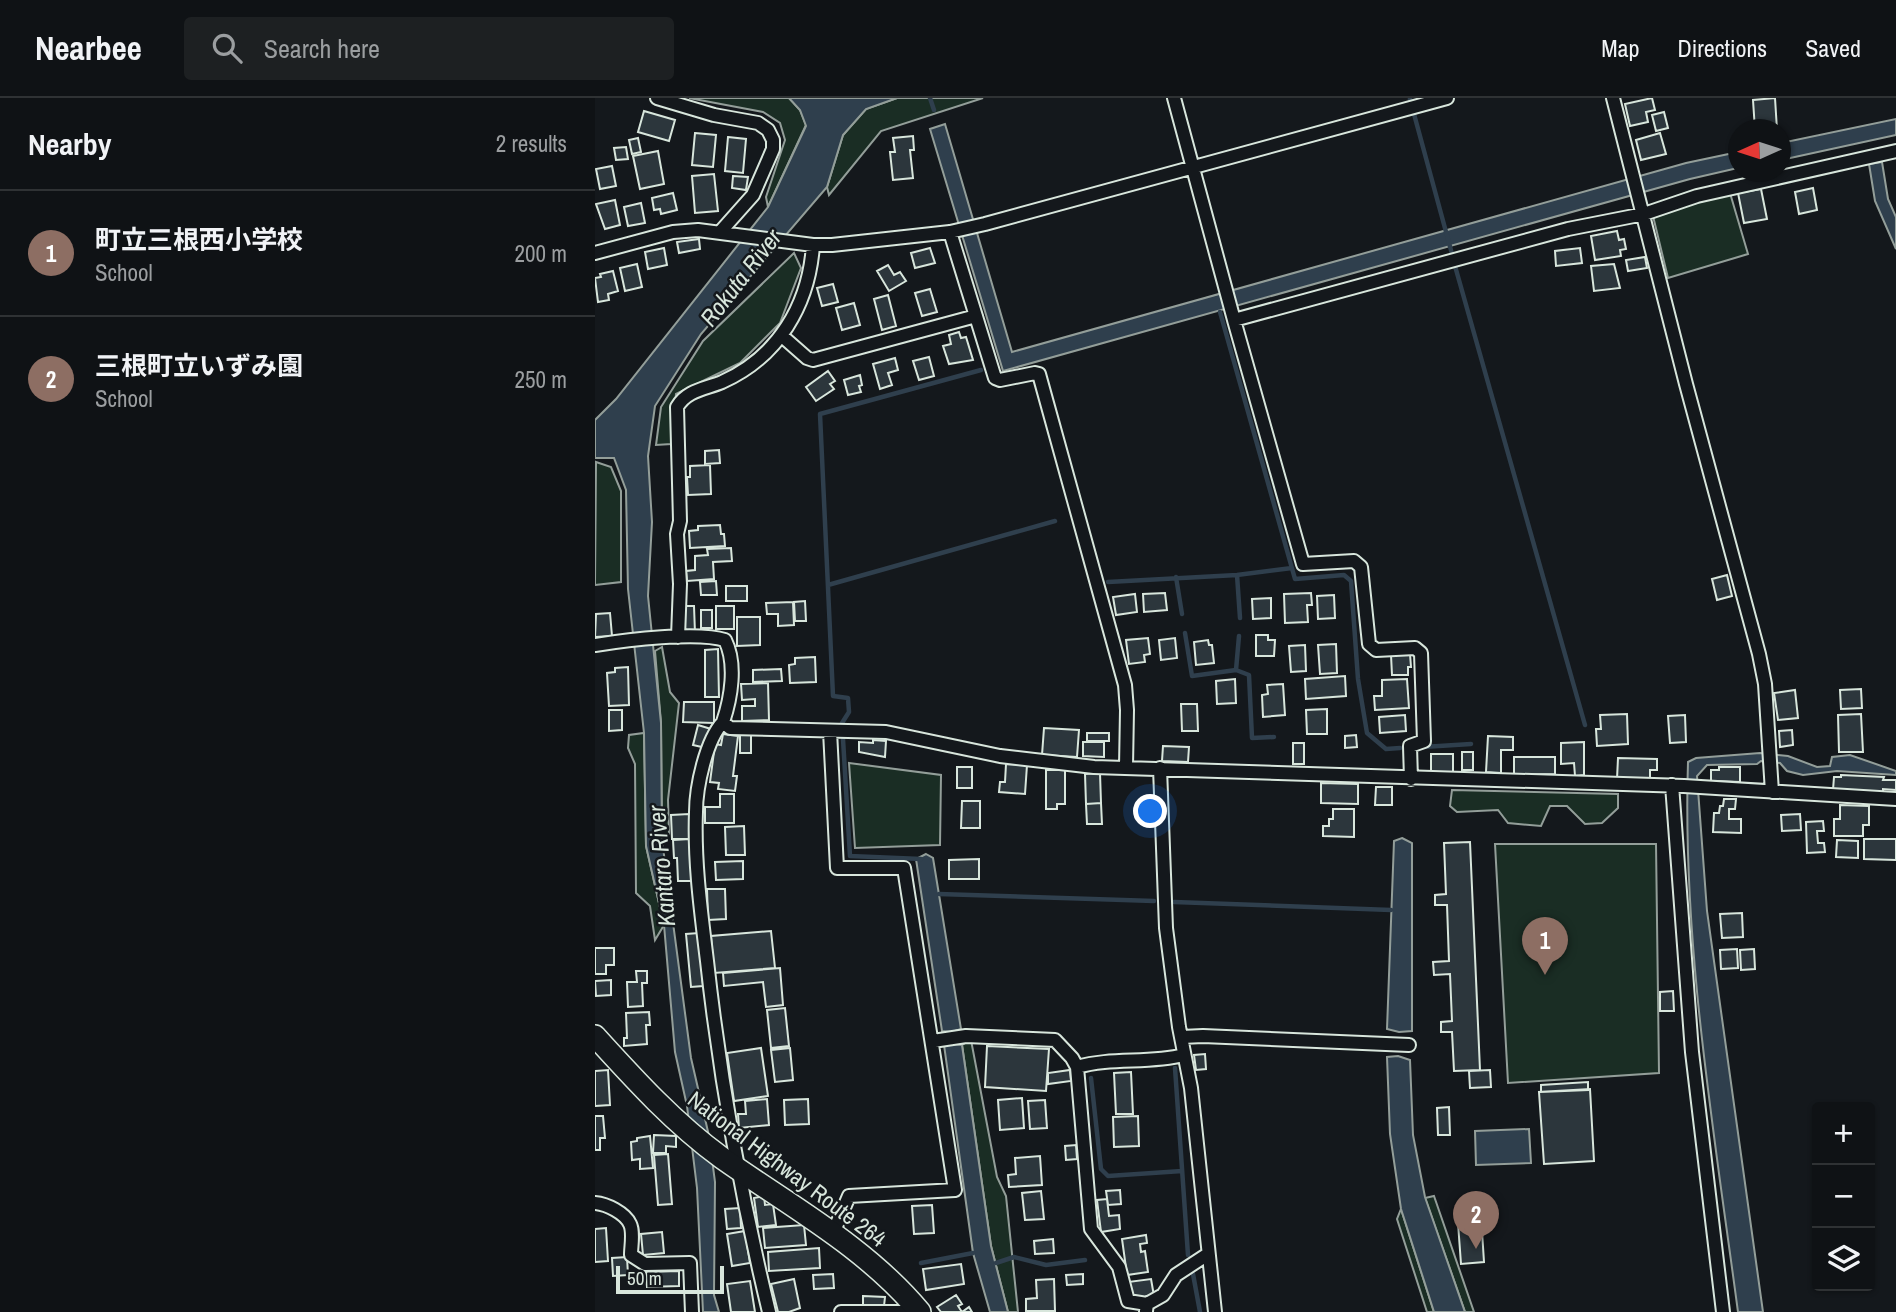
<!DOCTYPE html>
<meta charset="utf-8">
<style>
body{margin:0;font-family:"Archivo Narrow","Noto Sans JP",sans-serif;background:#1d2022;color:#f1f3f6}
.controls{position:absolute;right:21px;bottom:21px;display:grid;overflow:hidden;border-radius:7px;box-shadow:0 2px 5px #0004}
.controls button{width:63px;height:63px;display:grid;place-items:center;padding:0;border:0;border-bottom:2px solid #2f3234;background:#0f1215;color:#f1f3f6;font:35px sans-serif}
.compass{position:absolute;left:1133px;top:21px;width:63px;height:63px;border-radius:50%;background:#0f1215;box-shadow:0 2px 5px #0004;rotate:267deg}
.scale{position:absolute;left:21px;bottom:18px;width:108px;box-sizing:border-box;padding-left:7px;border:4px solid #d8e6dc;border-top:0;font-size:19px;line-height:24px;white-space:nowrap;color:#d8e6dc;-webkit-text-stroke:5px #14181c;paint-order:stroke}
.you{position:absolute;left:556px;top:714px;width:24px;height:24px;margin:-18px;border:5px solid #fff;border-radius:50%;background:#1a73e8;box-shadow:0 0 0 10px #1a73e833}
.badge{display:grid;place-items:center;width:46px;height:46px;border-radius:50%;background:#d93025;color:#fff;font-size:23px;font-weight:700}
.pin{position:absolute;translate:-50% -58px;filter:drop-shadow(0 2px 4px #0008)}
.pin::after{content:'';position:absolute;top:37px;width:24px;height:21px;background:inherit;clip-path:polygon(0 0,100% 0,50% 100%)}
.list{margin:0;padding:0;list-style:none}
h2{display:flex;justify-content:space-between;align-items:center;height:91px;margin:0;padding:0 28px;font-size:30px}
h2 small{font-size:23px;font-weight:400;color:#9b9ea0}
.list li{display:grid;grid-template-columns:46px 1fr auto;gap:21px;align-items:center;box-sizing:border-box;height:126px;padding:0 28px;border-top:2px solid #2f3234}
.list b{display:block;font-size:26px;white-space:nowrap}
.list p{margin:0;font-size:23px;white-space:nowrap;color:#9b9ea0}
.list em{font-size:23px;font-style:normal;color:#9b9ea0}
.icon{flex:none;width:38px;height:38px;fill:none;stroke:currentColor;stroke-width:2;stroke-linecap:round;stroke-linejoin:round}
.map{position:relative;flex:none;width:1301px;height:1214px;overflow:hidden}
header{display:flex;align-items:center;gap:42px;box-sizing:border-box;height:98px;padding:0 35px;background:#0f1215;border-bottom:2px solid #2f3234}
header strong{font-size:33px}
nav{display:flex;gap:38px;margin-inline-start:auto;font-size:24px}
.search{width:490px;height:63px;background:#1d2022;display:flex;align-items:center;gap:18px;box-sizing:border-box;padding:0 24px;border-radius:7px;color:#9b9ea0;font-size:26px}
main{display:flex}
aside{flex:1;background:#0f1215}
.map>svg:first-child{display:block}
</style>
<header>
<strong>Nearbee</strong>
<div class="search"><svg class="icon" aria-label="search" viewBox="0 0 24 24"><circle cx="10" cy="10" r="6"/><path d="M15 15l6 6"/></svg>Search here</div>
<nav><a>Map</a><a>Directions</a><a>Saved</a></nav>
</header>
<main>
<aside>
<h2>Nearby<small>2 results</small></h2>
<ul class="list">
<li><span class="badge" style="background:#8d6e63">1</span><div><b>町立三根西小学校</b><p>School</p></div><em>200 m</em></li>
<li><span class="badge" style="background:#8d6e63">2</span><div><b>三根町立いずみ園</b><p>School</p></div><em>250 m</em></li>
</ul>
</aside>
<div class="map">
<svg width="1301" height="1214" viewBox="0 0 1301 1214">
<rect width="100%" height="100%" fill="#14181c"/>
<!-- green -->
<path fill="#1a2d24" stroke="#939e99" stroke-width="2" d="M94,0H194L205,12L211,27L173,109L171,99L190,42L185,25L168,14Z
M302,0H388L286,33L234,97L232,89L248,37L271,11Z
M1135,95L1153,156L1073,180L1058,118Z
M199,155L206,170L185,225L145,265L81,296L76,346L61,347L66,309L108,243Z
M1,364L16,369L26,393V484L0,487Z
M67,549L75,594L84,605L73,702L74,736L67,742L66,625L60,553Z
M49,635L51,748L69,827L60,842L55,808L41,795L40,666L33,650L34,637Z
M254,665L346,677L345,747L260,750Z
M857,692L1023,696V710L1007,725L990,726L972,708H955L946,728L913,725L903,712L862,714L855,708Z
M900,746H1061L1064,975L913,985Z
M376,942L402,1079L411,1098L423,1214H413L396,1148L367,947Z
M839,1098L879,1214H870L830,1100Z
M806,1111L839,1214H832L802,1121Z"/>
<!-- water -->
<path fill="#2f3f4d" stroke="#939e99" stroke-width="2" d="M194,0H302L271,11L248,37L232,89L106,236L60,308L53,358L57,424L53,498L66,625L67,742L96,960L114,1038L120,1084L119,1197L124,1214H108L102,1090L92,1008L80,954L69,827L51,748L49,635L33,491L31,392L19,360H0V322L21,301L173,109L211,28L205,12Z
M1301,21V37L1186,62V45Z
M350,26L417,254L1091,65L1143,54V70L1095,81L408,273L335,31Z
M1287,64L1293,101L1301,119V151L1280,103L1274,66Z
M1165,655L1193,658L1222,669L1235,668L1237,659L1255,657L1301,673V677L1242,673L1208,677L1192,673L1185,665L1166,663L1162,666L1112,667L1102,678L1112,813L1168,1214H1143C1119,1034 1087,845 1093,664L1101,660Z
M807,740L817,745V933L804,934L792,931L799,743Z
M331,756L338,760L366,931L357,934L347,933L321,761Z
M359,946L367,947L396,1148L413,1214H395L378,1155L349,947Z
M803,958L815,962L818,1037L830,1099L870,1214H839L806,1111L795,1036L792,959Z
M934,1031L936,1065L881,1067L880,1033Z"/>
<g fill="none" stroke-linecap="round" stroke-linejoin="round">
<!-- stream -->
<path stroke="#2f3f4d" stroke-width="4.5" d="M335,0L339,12
M815,0V2
M819,16L857,156
M860,168L990,627
M625,214L700,481L749,477L756,483L763,581L772,635L791,651L805,650
M642,477L645,520
M581,479L587,516
M513,484L642,477L697,470
M233,487L460,423
M590,535L597,578L641,572L654,577L657,640L679,639
M641,572L644,538
M247,625L254,614L253,600L238,598L225,316L386,272
M248,641L255,758L326,761
M828,649L876,646
M344,796L559,803
M579,804L796,812
M580,970L593,1157
M496,980L506,1071L513,1078L587,1073
M326,1165L378,1155
M401,1165L419,1159L451,1167L490,1162
M598,1176L605,1214"/>
</g>
<!-- building -->
<path fill="#2c363c" stroke="#d8e6dc" stroke-width="2" d="M1057,0L1060,12L1051,14L1053,24L1035,28L1030,6Z
M1180,0L1182,32H1160L1158,2Z
M49,13L80,22L74,43L43,34Z
M1069,14L1073,30L1061,33L1057,17Z
M100,35L121,37L118,69L97,67Z
M1065,35L1071,56L1046,62L1041,42Z
M318,38L319,52H315L318,80L298,82L295,54H300L298,40Z
M133,39L151,41L148,75L130,73Z
M43,40L46,54L37,56L34,42Z
M31,49L33,61L21,62L19,50Z
M63,53L69,86L45,91L38,58Z
M17,68L21,88L5,91L1,71Z
M119,76L123,113L100,115L97,78Z
M138,78L153,79L151,92L137,90Z
M1218,90L1222,112L1204,116L1200,94Z
M1166,91L1172,121L1149,125L1143,95Z
M78,95L82,112L66,116L65,111L59,112L57,100Z
M20,102L25,127L10,131L1,106Z
M46,105L50,125L33,128L29,109Z
M1022,133L1024,142L1029,141L1031,151L1025,152L1026,158L1000,162L996,138Z
M104,141L105,151L84,155L82,144Z
M69,150L72,167L53,171L50,154Z
M335,150L340,165L320,170L316,155Z
M985,150L987,165L961,168L960,153Z
M1050,159L1052,170L1033,173L1031,162Z
M42,166L47,189L30,193L25,170Z
M1019,166L1025,190L999,193L996,168Z
M293,167L299,177L305,174L311,183L294,193L282,173Z
M18,173L23,193L13,196L14,202L3,204L0,180L6,179L5,176Z
M238,186L243,204L227,208L222,190Z
M335,191L342,214L327,218L320,195Z
M293,197L301,228L287,232L279,201Z
M259,205L265,227L247,232L241,210Z
M364,234L366,240L371,239L378,262L354,266L348,248L356,246L354,237Z
M334,259L339,278L324,282L318,263Z
M300,260L303,272L293,275L297,287L285,291L278,266Z
M233,273L240,283L235,286L239,291L221,303L211,289Z
M265,277L267,287L264,288L266,294L253,297L249,282Z
M124,352L125,365L110,366V353Z
M115,367L116,396L93,397L92,379H95V368Z
M125,427L126,436H129L130,448L95,450L94,433L103,432V428Z
M136,450L137,463L118,464L119,481L92,483L91,473L100,472V458L113,457L112,451Z
M1132,477L1137,498L1122,502L1117,481Z
M121,483L122,497H106L105,484Z
M131,488H152V503H131Z
M570,495L572,512L549,514L548,496Z
M716,495L717,507H712L713,524L690,525L689,496Z
M540,496L542,514L521,517L518,499Z
M739,497L740,520L723,521L722,498Z
M676,500V520L658,521L657,501Z
M210,503L211,523H200L199,504Z
M198,504L199,527L183,528V516H172L171,505Z
M87,508H99L100,535H88Z
M121,508H139V531H121Z
M106,512H117V530H106Z
M15,515L17,538L0,539L1,516Z
M142,519H165V547L142,548Z
M661,537H673V542H680L679,558H661Z
M553,540L555,556L549,557L550,564L534,566L531,542Z
M580,540L582,560L566,562L564,542Z
M613,542L614,547H617L619,565L601,567L599,544Z
M741,546L742,575L725,576L723,547Z
M710,547L711,573L696,574L694,548Z
M123,551L124,599H110V552Z
M815,556L816,569H813V577H797L796,557Z
M220,559L221,584L195,585L194,567L200,566V560Z
M33,569L34,607L14,608L12,575L20,574V570Z
M186,571L187,583L158,584V572Z
M750,578L751,598L711,601L710,581Z
M640,581L641,605L622,606L621,583Z
M812,581L814,610L780,612L779,598H787V582Z
M173,585L174,622L147,623V608H160V601L147,602L146,586Z
M688,586L690,617L668,619L667,597L673,596L672,587Z
M1266,591L1267,610L1246,611L1245,592Z
M1200,592L1203,620L1183,622L1179,595Z
M89,604H119V625L88,624Z
M586,606H602L603,633H587Z
M732,611V636H712L711,612Z
M14,612H27V632L14,633Z
M1032,616L1033,646L1002,648L1001,631H1006L1005,617Z
M1266,616L1268,654H1244L1243,617Z
M810,617L811,633L785,635L784,619Z
M1090,617L1091,644L1075,645L1073,618Z
M103,627L116,631L111,650L98,647Z
M449,630L484,632L482,659L447,657Z
M1197,632L1198,647L1185,649L1184,633Z
M145,635H156V655H145Z
M492,635H514V643H492Z
M128,636L143,638L138,678H142L140,693L123,691L124,685L115,684L120,646L126,647Z
M761,637L762,649L750,650V638Z
M893,638L918,639V652H906V675L891,674Z
M278,642L291,643L290,659L264,654V644L278,645Z
M488,644H509V659L488,658Z
M989,644V677L980,678L979,665L966,666V645Z
M698,645H709V666H698Z
M568,648L594,649L593,664L567,663Z
M867,654H878V672H867Z
M836,656H858V675H836Z
M919,659H960V676L919,677Z
M1023,660L1062,661V672H1055V682L1022,681Z
M411,666L432,667L430,696L404,694L405,684H410Z
M362,669H377V690H362Z
M1124,669H1145V684L1116,683V672H1124Z
M451,672H470V706H462V711H451Z
M505,675L506,705L491,706L490,676Z
M1246,677L1289,679L1288,682H1301V692L1288,691V695L1238,692L1239,679H1246Z
M726,685L763,686V706L726,705Z
M781,689H797V707H780Z
M125,696H139V725H110V709H125Z
M1129,701H1141L1140,711H1134V721H1146V735L1118,734L1119,715H1124L1125,708H1128Z
M367,703H385V730H366Z
M506,705L507,726H492L491,706Z
M1245,707L1274,708V727H1268V738H1239V721H1245Z
M738,711H759V739L728,738V728H734V721H738Z
M94,716L95,741H77L76,717Z
M1205,716L1206,732L1187,733L1186,717Z
M1228,723L1229,733H1222L1223,745H1229L1230,754L1212,755L1211,724Z
M149,728L150,757H131L130,729Z
M95,741L97,783H83L82,760H79L78,742Z
M1269,741H1301V762L1269,761Z
M1242,742L1263,743V760L1241,759Z
M875,744L885,972L859,973L857,934H846V924L857,923L855,876L839,877L838,864L854,863L852,807H840V797L851,796L849,745Z
M384,761V781H354V762Z
M148,763V781L121,782L120,764Z
M112,791H130L131,821L113,822Z
M1147,815L1148,839L1127,840L1125,816Z
M176,833L180,870L119,875L116,838Z
M104,835L108,888L96,889L91,836Z
M0,850H19V867H11V876H0Z
M1142,851L1143,870L1126,871L1125,852Z
M1159,851L1160,871L1146,872L1145,852Z
M185,870L188,907L171,909L168,884L129,888L128,875Z
M41,873H52V885H47L48,908L33,909L32,884H42Z
M16,882V897L1,898L0,883Z
M1078,893L1079,913H1065V894Z
M190,910L194,948L176,950L172,912Z
M54,914L55,927H51L52,946L29,948V940H32L31,915Z
M392,948L454,951L451,993L390,989Z
M166,950L173,998L139,1003L132,955Z
M195,950L198,982L180,984L176,952Z
M610,956L611,971L601,972L599,957Z
M13,972L15,1007L0,1008V973Z
M475,972L476,983L453,986V975Z
M895,972L896,989L875,990L874,973Z
M536,974L538,1016H521L519,975Z
M993,984V992L946,994V987Z
M995,991L999,1063L949,1066L944,994Z
M427,1000L429,1030L405,1032L403,1002Z
M172,1001L174,1027L144,1030L143,1016H151L150,1003Z
M213,1001L214,1026L190,1027L189,1002Z
M450,1002L452,1030L435,1031L433,1003Z
M854,1009L855,1037H843L842,1010Z
M0,1018H8L10,1040H5V1052H0Z
M543,1018L544,1048L519,1049L518,1019Z
M59,1037L81,1038V1049L71,1048V1055H58Z
M55,1038L58,1070L45,1071V1061L37,1062L36,1044L42,1043V1040Z
M481,1047L482,1061L471,1062L470,1048Z
M73,1056L77,1106L63,1107L59,1057Z
M445,1058L447,1087L414,1089L413,1077L421,1076L420,1060Z
M525,1092L526,1106L513,1107L511,1093Z
M446,1093L449,1121L430,1122L427,1095Z
M169,1098L170,1107L178,1106L181,1127L163,1129L159,1100Z
M512,1101L514,1118L524,1117L525,1131L506,1134L502,1102Z
M337,1107L339,1135L319,1136L317,1108Z
M145,1110L146,1130L132,1131L130,1111Z
M886,1118L889,1164L866,1166L863,1125L875,1124V1119Z
M209,1127L211,1147L170,1150L168,1130Z
M11,1130L13,1163L0,1164V1131Z
M150,1133L155,1165L137,1168L132,1136Z
M67,1134L69,1155L48,1157L46,1136Z
M551,1137L552,1145L545,1146L546,1154L550,1153L553,1174L532,1177L527,1141Z
M458,1141L459,1155L440,1156L439,1143Z
M224,1150L225,1170L174,1173L173,1154Z
M32,1159L33,1177L18,1178L17,1160Z
M366,1166L369,1186L331,1192L328,1171Z
M84,1173V1188L52,1189L51,1174Z
M238,1176L239,1190L219,1191L218,1177Z
M488,1176V1186L472,1187L471,1177Z
M199,1181L205,1210L194,1214H183L176,1186Z
M459,1181L460,1213H431V1201L442,1200L441,1182Z
M556,1181L559,1198L535,1201L533,1184Z
M155,1183L160,1214H136L132,1186Z
M361,1197L367,1206L363,1208L367,1214L374,1209L377,1214H346L342,1209Z
M268,1198L290,1199L289,1208L268,1207Z"/>
<g fill="none" stroke-linecap="round" stroke-linejoin="round">
<defs>
<path id="minor" d="M62,0L119,17L163,25L173,32L178,42V51L158,97L126,133
M579,0L639,222L973,131L1049,116L1102,98L1301,53
M1018,0L1091,286L1164,556L1170,586L1177,694
M355,134L400,280L405,282L440,275L444,276L530,587L532,612L531,669
M0,155L78,134L103,132L218,147H237L355,134L390,126L852,0
M639,222L708,466L759,463L766,469L774,546L781,552L820,550L826,555L829,643L815,648L816,681
M187,238L212,260L218,262L381,218
M83,539L85,486L82,436L85,423L82,309C92,292 110,291 127,284C183,259 214,207 218,147
M0,547C31,542 103,533 130,542C142,566 136,600 128,624L135,630L291,634L405,658L499,669L1089,688L1301,701
M128,624C111,642 101,689 101,714C99,763 106,814 112,863C125,981 146,1098 174,1214
M235,633L242,770H309L360,1092L254,1098L238,1135
M565,670L571,830L584,929L596,990L620,1214
M1077,687L1097,954L1128,1214
M587,939L608,938L814,947
M338,943L371,938L460,942L477,960L482,969L496,1131L524,1169L533,1203L552,1206
M482,969C517,959 553,966 589,957
M0,1105C12,1106 30,1115 35,1126C39,1134 36,1148 36,1157L50,1166L95,1165L97,1214
M551,1213L552,1206L568,1197L581,1177L613,1156
M246,1214H308L322,1210"/>
<path id="trunk" d="M0,938C40,982 79,1025 127,1060C195,1108 271,1149 325,1214"/>
</defs>
<!-- minor casing -->
<use href="#minor" stroke="#d8e6dc" stroke-width="16"/>
<!-- trunk casing -->
<use href="#trunk" stroke="#d8e6dc" stroke-width="24"/>
<!-- minor -->
<use href="#minor" stroke="#14181c" stroke-width="12"/>
<!-- trunk -->
<use href="#trunk" stroke="#14181c" stroke-width="21"/>
</g>
<g text-anchor="middle" stroke-width="5" stroke-linejoin="round" paint-order="stroke">
<!-- street labels -->
<g font-size="23" fill="#d8e6dc" stroke="#14181c">
<text transform="translate(192 1071) rotate(37)" y="8">National Highway Route 264</text>
</g>
<!-- water labels -->
<g font-size="24" font-style="italic" fill="#d8e6dc" stroke="#14181c">
<text transform="translate(146 180) rotate(-52)" y="8">Rokuta River</text>
<text transform="translate(67 768) rotate(-95)" y="8">Kantaro River</text>
</g>
</g>
</svg>
<div class="controls">
<button>+</button>
<button>−</button>
<button><svg class="icon" aria-label="layers" viewBox="0 0 24 24"><path d="M12 4l9 5-9 5-9-5zM3 14l9 5 9-5"/></svg></button>
</div>
<svg class="compass" viewBox="-18 -18 36 36"><path d="M0-13l5 13h-10z" fill="#e53935"/><path d="M0 13l5-13h-10z" fill="#9b9ea0"/></svg>
<div class="scale">50 m</div>
<div class="you"></div>
<div class="pin badge" style="left:950px;top:877px;background:#8d6e63">1</div>
<div class="pin badge" style="left:881px;top:1151px;background:#8d6e63">2</div>
</div>
</main>
